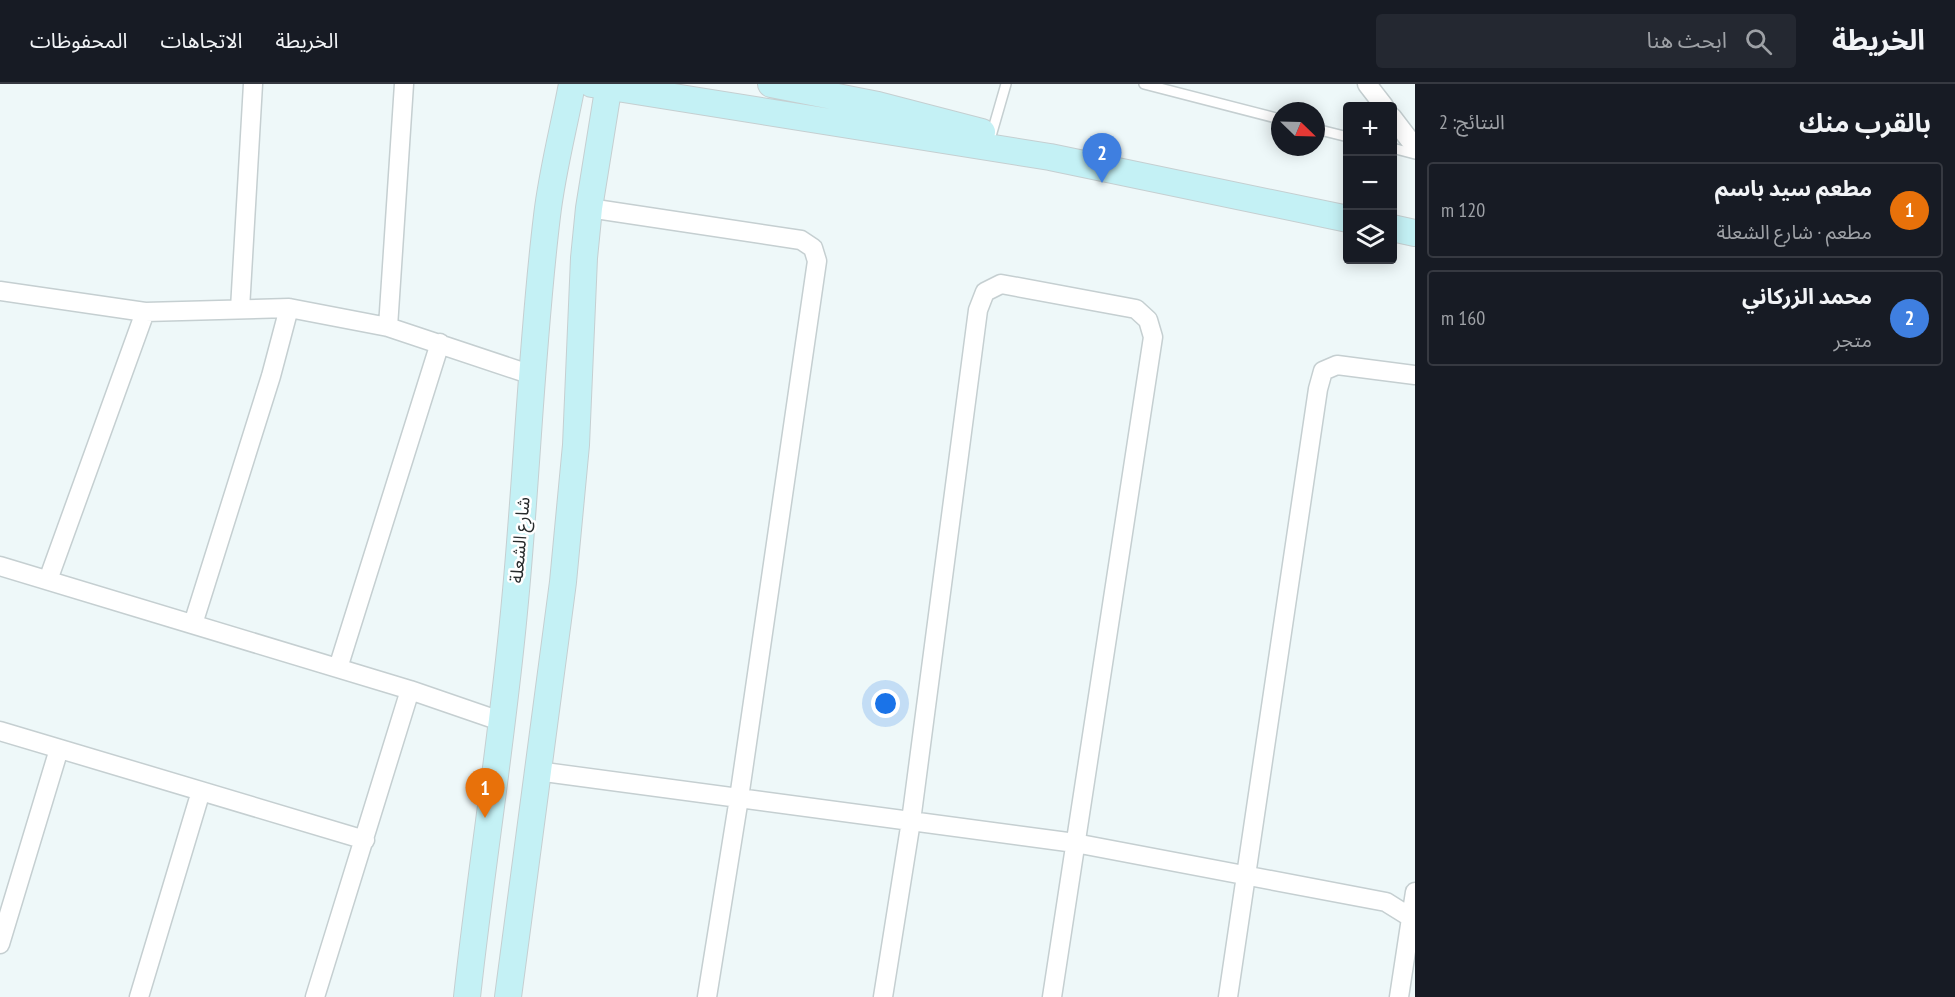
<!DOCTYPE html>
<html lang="ar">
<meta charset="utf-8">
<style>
body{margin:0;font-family:"PT Sans Narrow","Noto Sans Arabic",sans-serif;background:#242831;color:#f1f3f6;direction:rtl}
.controls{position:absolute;right:18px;top:18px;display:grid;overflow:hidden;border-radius:6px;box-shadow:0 3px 15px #0003}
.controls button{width:54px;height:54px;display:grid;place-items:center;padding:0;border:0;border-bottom:2px solid #363941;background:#171b24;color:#f1f3f6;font:30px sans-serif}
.compass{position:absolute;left:1271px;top:18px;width:54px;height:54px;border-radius:50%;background:#171b24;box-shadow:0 3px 15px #0003;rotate:113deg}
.you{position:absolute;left:886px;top:620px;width:21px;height:21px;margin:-15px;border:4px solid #fff;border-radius:50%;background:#1a73e8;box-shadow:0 0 0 9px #1a73e833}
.badge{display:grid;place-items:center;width:39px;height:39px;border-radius:50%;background:#b7a899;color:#fff;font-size:20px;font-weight:700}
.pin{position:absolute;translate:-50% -50px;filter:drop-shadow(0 2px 3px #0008)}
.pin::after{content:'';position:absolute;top:32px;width:21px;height:18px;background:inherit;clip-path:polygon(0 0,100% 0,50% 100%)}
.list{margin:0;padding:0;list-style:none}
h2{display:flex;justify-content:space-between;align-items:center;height:78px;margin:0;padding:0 24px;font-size:26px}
h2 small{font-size:20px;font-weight:400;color:#9ea1a6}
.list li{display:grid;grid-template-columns:39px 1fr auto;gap:18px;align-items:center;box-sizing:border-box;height:96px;margin:0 12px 12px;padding:0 12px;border:2px solid #363941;border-radius:6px}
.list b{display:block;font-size:22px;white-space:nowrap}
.list p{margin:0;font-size:20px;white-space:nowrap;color:#9ea1a6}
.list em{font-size:20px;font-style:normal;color:#9ea1a6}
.icon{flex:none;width:33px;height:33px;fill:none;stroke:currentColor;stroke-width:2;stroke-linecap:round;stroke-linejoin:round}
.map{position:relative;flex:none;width:1415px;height:913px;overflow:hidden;direction:ltr}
header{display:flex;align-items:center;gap:36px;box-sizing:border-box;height:84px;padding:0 30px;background:#171b24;border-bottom:2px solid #363941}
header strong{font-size:28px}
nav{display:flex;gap:33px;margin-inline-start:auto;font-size:21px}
.search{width:420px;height:54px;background:#242831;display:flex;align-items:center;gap:15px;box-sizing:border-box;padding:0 21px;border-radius:6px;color:#9ea1a6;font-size:22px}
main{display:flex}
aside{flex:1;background:#171b24}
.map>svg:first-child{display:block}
</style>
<header>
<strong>الخريطة</strong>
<div class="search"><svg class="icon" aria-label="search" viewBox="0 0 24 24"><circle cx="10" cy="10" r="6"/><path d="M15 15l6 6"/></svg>ابحث هنا</div>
<nav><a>الخريطة</a><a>الاتجاهات</a><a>المحفوظات</a></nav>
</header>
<main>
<aside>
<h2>بالقرب منك<small>النتائج: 2</small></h2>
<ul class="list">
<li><span class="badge" style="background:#e8710a">1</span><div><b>مطعم سيد باسم</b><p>مطعم · شارع الشعلة</p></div><em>120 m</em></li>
<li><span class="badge" style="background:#3f7fe0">2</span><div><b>محمد الزركاني</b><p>متجر</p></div><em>160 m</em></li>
</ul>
</aside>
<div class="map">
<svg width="1415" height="913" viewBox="0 0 1415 913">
<rect width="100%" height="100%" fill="#eef8f9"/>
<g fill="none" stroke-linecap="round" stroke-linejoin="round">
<defs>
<path id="lane" d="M1144,0L1280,35
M1316,45L1348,53
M991,52L1006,0
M1392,64L1415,70"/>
<path id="street" d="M1367,0L1384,22
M1392,33L1415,63
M589,124L801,156L813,164L817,177L739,714L707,913
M0,207L145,228L289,224L388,243L532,291
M240,225L253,0
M388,243L404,0
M0,482L410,606L503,638
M48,496L145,228
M193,540L271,292L289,224
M338,584L440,259
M0,647L365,756
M537,687L1075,759L1386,818L1415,836
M0,860L59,665
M139,913L201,707
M315,913L410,606
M883,913L911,737L978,226L985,208L1001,200L1136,225L1148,236L1153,253L1052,913
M1228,913L1318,305L1323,287L1337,281L1415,291
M1399,913L1415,808"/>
<path id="secondary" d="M592,0L1050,73L1348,135
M771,0L878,21L982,48
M1392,144L1415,149
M467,913C481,784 502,657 514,528C527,396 531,263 547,132C552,88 564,43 572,0
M508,913L563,498L576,361L584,174L589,124L609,0"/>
</defs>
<!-- lane casing -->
<use href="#lane" stroke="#c5cfd1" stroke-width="12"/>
<!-- street casing -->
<use href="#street" stroke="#c5cfd1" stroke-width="21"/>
<!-- secondary casing -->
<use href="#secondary" stroke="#c5cfd1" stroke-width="28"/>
<!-- lane -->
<use href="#lane" stroke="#fff" stroke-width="9"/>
<!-- street -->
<use href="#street" stroke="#fff" stroke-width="18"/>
<!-- secondary -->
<use href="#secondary" stroke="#c4f1f5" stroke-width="26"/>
</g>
<g text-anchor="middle" stroke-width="5" stroke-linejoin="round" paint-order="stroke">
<!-- street labels -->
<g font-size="18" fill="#272b2c" stroke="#fff">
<text transform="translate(520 456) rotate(-85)" y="6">شارع الشعلة</text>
</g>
</g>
</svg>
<div class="controls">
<button>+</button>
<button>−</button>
<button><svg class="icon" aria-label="layers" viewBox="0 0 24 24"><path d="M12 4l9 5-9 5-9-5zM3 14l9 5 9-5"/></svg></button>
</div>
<svg class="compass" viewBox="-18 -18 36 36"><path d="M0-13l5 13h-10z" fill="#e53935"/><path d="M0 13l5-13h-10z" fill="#9ea1a6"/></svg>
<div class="you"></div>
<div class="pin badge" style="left:485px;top:734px;background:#e8710a">1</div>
<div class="pin badge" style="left:1102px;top:99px;background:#3f7fe0">2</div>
</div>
</main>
